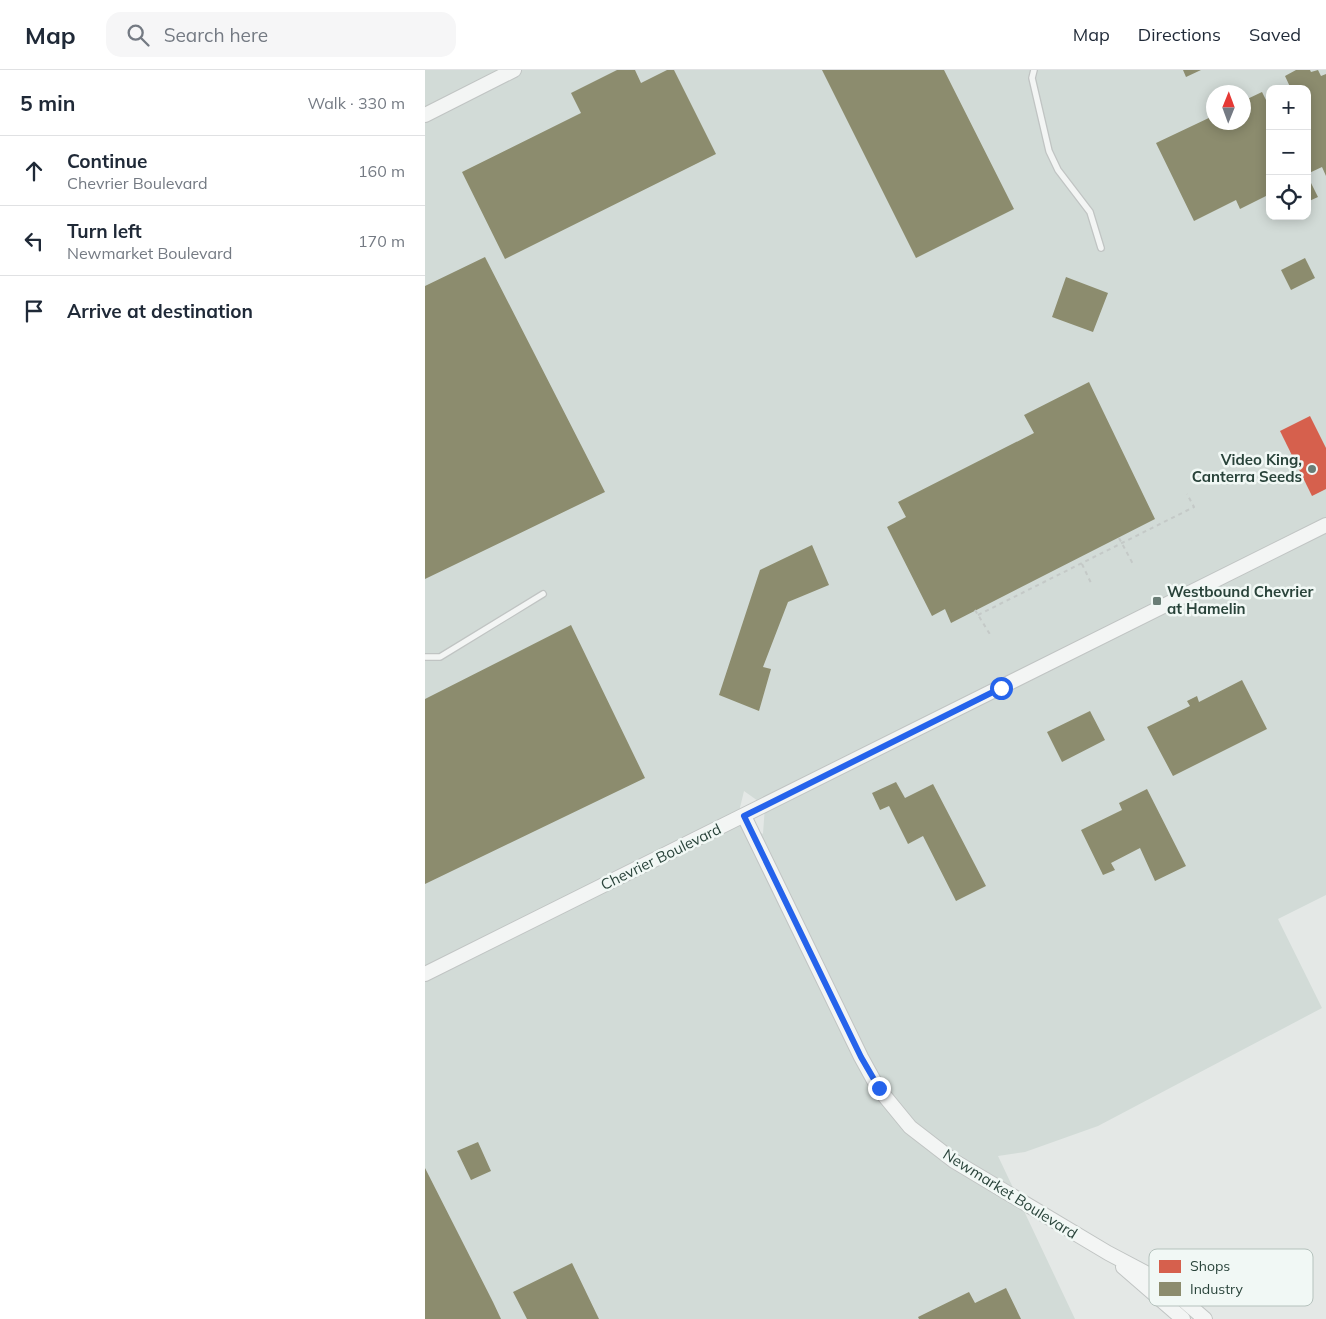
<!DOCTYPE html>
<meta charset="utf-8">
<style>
body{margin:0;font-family:Mulish,sans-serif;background:#f6f6f7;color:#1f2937}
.controls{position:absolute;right:15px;top:15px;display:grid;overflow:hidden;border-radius:10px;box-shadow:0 2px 12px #0003}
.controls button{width:45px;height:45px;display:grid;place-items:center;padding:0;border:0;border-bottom:1px solid #e0e1e3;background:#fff;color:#1f2937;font:25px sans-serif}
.compass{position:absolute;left:781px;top:15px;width:45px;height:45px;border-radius:50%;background:#fff;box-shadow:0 2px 12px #0003;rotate:1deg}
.stop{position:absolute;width:15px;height:15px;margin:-11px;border:4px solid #2563eb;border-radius:50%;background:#fff}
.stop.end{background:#2563eb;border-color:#fff;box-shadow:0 1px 5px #0008}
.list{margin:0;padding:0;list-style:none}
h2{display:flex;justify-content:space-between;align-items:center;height:65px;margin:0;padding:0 20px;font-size:21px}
h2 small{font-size:16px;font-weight:400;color:#747a83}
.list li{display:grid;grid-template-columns:32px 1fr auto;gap:15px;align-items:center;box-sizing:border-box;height:70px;padding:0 20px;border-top:1px solid #e0e1e3}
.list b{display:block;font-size:19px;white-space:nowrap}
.list p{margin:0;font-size:16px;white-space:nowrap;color:#747a83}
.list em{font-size:16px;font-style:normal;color:#747a83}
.icon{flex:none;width:28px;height:28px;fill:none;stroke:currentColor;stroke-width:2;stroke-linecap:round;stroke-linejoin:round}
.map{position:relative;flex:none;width:901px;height:1249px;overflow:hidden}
header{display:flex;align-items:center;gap:30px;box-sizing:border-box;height:70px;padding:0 25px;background:#fff;border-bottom:1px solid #e0e1e3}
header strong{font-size:24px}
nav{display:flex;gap:28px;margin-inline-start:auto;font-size:18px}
.search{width:350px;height:45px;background:#f6f6f7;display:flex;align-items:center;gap:12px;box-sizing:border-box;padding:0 18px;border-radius:15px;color:#747a83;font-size:19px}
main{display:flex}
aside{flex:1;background:#fff}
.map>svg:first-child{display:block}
</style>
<header>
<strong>Map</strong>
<div class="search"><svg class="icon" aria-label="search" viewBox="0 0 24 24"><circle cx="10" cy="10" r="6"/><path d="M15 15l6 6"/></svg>Search here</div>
<nav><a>Map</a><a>Directions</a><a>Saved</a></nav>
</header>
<main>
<aside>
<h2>5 min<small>Walk · 330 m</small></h2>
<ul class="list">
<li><svg class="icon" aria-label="ahead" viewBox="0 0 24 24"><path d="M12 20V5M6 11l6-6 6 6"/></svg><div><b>Continue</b><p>Chevrier Boulevard</p></div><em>160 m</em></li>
<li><svg class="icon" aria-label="left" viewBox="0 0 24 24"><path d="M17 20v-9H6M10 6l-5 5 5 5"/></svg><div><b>Turn left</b><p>Newmarket Boulevard</p></div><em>170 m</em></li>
<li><svg class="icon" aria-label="arrive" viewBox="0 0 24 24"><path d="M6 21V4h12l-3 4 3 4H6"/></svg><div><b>Arrive at destination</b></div></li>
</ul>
</aside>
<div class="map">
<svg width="901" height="1249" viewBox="0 0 901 1249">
<rect width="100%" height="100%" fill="#e4e8e6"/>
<!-- built -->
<path fill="#d2dbd7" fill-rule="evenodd" d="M0,0H901V825L853,849L897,938L673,1056L600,1082L573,1086L650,1249H0ZM845,19H882V146H845ZM788,22H818V52H788ZM319,721L340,736L338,764L312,750Z"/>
<!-- shops -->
<path fill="#d6604d" d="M885,346L901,378V419L887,426L855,361Z"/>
<!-- industry -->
<path fill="#8c8c6e" d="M192,0H210L216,13L242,0H249L291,84L80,189L37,102L156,43L146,23Z
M397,0H519L589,139L491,188Z
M758,0H776L761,7Z
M871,0H885L886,2L893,0L896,6L901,4V106L897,97L882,104V19H866L860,6Z
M837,22L845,38V124L815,139L811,130L769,151L731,73L788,46V52H818V31Z
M882,105L893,127L882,132Z
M60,187L180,422L0,509V216Z
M880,188L890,208L866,220L856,200Z
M641,207L683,223L668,262L627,247Z
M664,312L730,449L526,553L520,539L507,546L462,457L481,447L473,432L609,363L599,345Z
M387,475L404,515L363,532L338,597L346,599L334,641L294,625L335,500Z
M146,555L220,708L0,814V629Z
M817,610L842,659L748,706L722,657L765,636L762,631L772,626L774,632Z
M665,641L680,670L637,692L622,662Z
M471,712L480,728L508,714L561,816L531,831L498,766L483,774L464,736L455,740L447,723Z
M722,719L761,796L730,811L715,778L686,793L690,800L678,805L656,760L697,740L694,733Z
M53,1072L66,1101L46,1110L32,1081Z
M0,1098L68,1232L76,1249H0Z
M147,1193L174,1249H102L88,1222Z
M581,1218L596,1249H494L493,1247L544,1222L550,1233Z"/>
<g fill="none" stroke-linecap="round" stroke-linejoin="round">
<defs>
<path id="service" d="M609,0L607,8L624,81L633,100L665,142L676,178
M0,587H15L118,524"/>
<path id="tertiary" d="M0,45L89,0
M319,746L436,987L453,1018L485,1057L529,1091L683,1183L736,1211L780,1249
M0,904L901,455
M698,1197L758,1249"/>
</defs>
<!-- service casing -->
<use href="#service" stroke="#c0c4c3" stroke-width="8"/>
<!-- tertiary casing -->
<use href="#tertiary" stroke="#c0c4c3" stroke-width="16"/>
<!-- path -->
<path stroke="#c4c9c7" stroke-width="2" stroke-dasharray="4 4" stroke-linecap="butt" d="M694,468L708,494
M657,494L667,515
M550,540L566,566
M553,545L769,437L762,424"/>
<!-- service -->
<use href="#service" stroke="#f3f5f4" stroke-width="5.5"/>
<!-- tertiary -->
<use href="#tertiary" stroke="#f3f5f4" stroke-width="14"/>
</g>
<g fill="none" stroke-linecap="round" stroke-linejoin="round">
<!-- route -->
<path stroke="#2563eb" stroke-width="6" d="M454,1018L436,987L319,746L576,618"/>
</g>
<!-- markers -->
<g fill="#6a7d76" stroke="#f1f8f5" stroke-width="2">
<circle cx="887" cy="399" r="5"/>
<rect x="727" y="526" width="10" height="10" rx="2.5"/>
</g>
<g text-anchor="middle" stroke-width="5" stroke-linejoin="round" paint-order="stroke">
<!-- poi labels -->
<g font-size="15" font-weight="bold" fill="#29433a" stroke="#f1f8f5" text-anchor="end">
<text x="877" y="395">Video King,<tspan x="877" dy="17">Canterra Seeds</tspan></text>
<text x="742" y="527" text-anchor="start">Westbound Chevrier<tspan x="742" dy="17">at Hamelin</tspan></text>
</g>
<!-- street labels -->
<g font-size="15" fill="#29433a" stroke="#f1f8f5">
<text transform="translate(236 787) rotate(-26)" y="5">Chevrier Boulevard</text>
<text transform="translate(585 1124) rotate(32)" y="5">Newmarket Boulevard</text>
</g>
</g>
<!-- legend -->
<rect x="724" y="1179" width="164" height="57" rx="8" fill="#f1f8f5" stroke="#b5c2bd" stroke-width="1"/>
<rect x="734" y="1190" width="22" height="13" fill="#d6604d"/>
<rect x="734" y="1212" width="22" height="14" fill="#8c8c6e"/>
<g font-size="14" fill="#29433a">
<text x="765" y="1201">Shops</text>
<text x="765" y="1224">Industry</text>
</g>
</svg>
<div class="controls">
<button>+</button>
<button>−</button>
<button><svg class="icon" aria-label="locate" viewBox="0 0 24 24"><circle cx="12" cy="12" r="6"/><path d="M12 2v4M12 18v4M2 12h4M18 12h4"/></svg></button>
</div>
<svg class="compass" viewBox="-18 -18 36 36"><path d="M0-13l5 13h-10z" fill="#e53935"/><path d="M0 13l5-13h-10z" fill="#747a83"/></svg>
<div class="stop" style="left:576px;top:618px"></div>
<div class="stop end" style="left:454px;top:1018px"></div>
</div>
</main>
